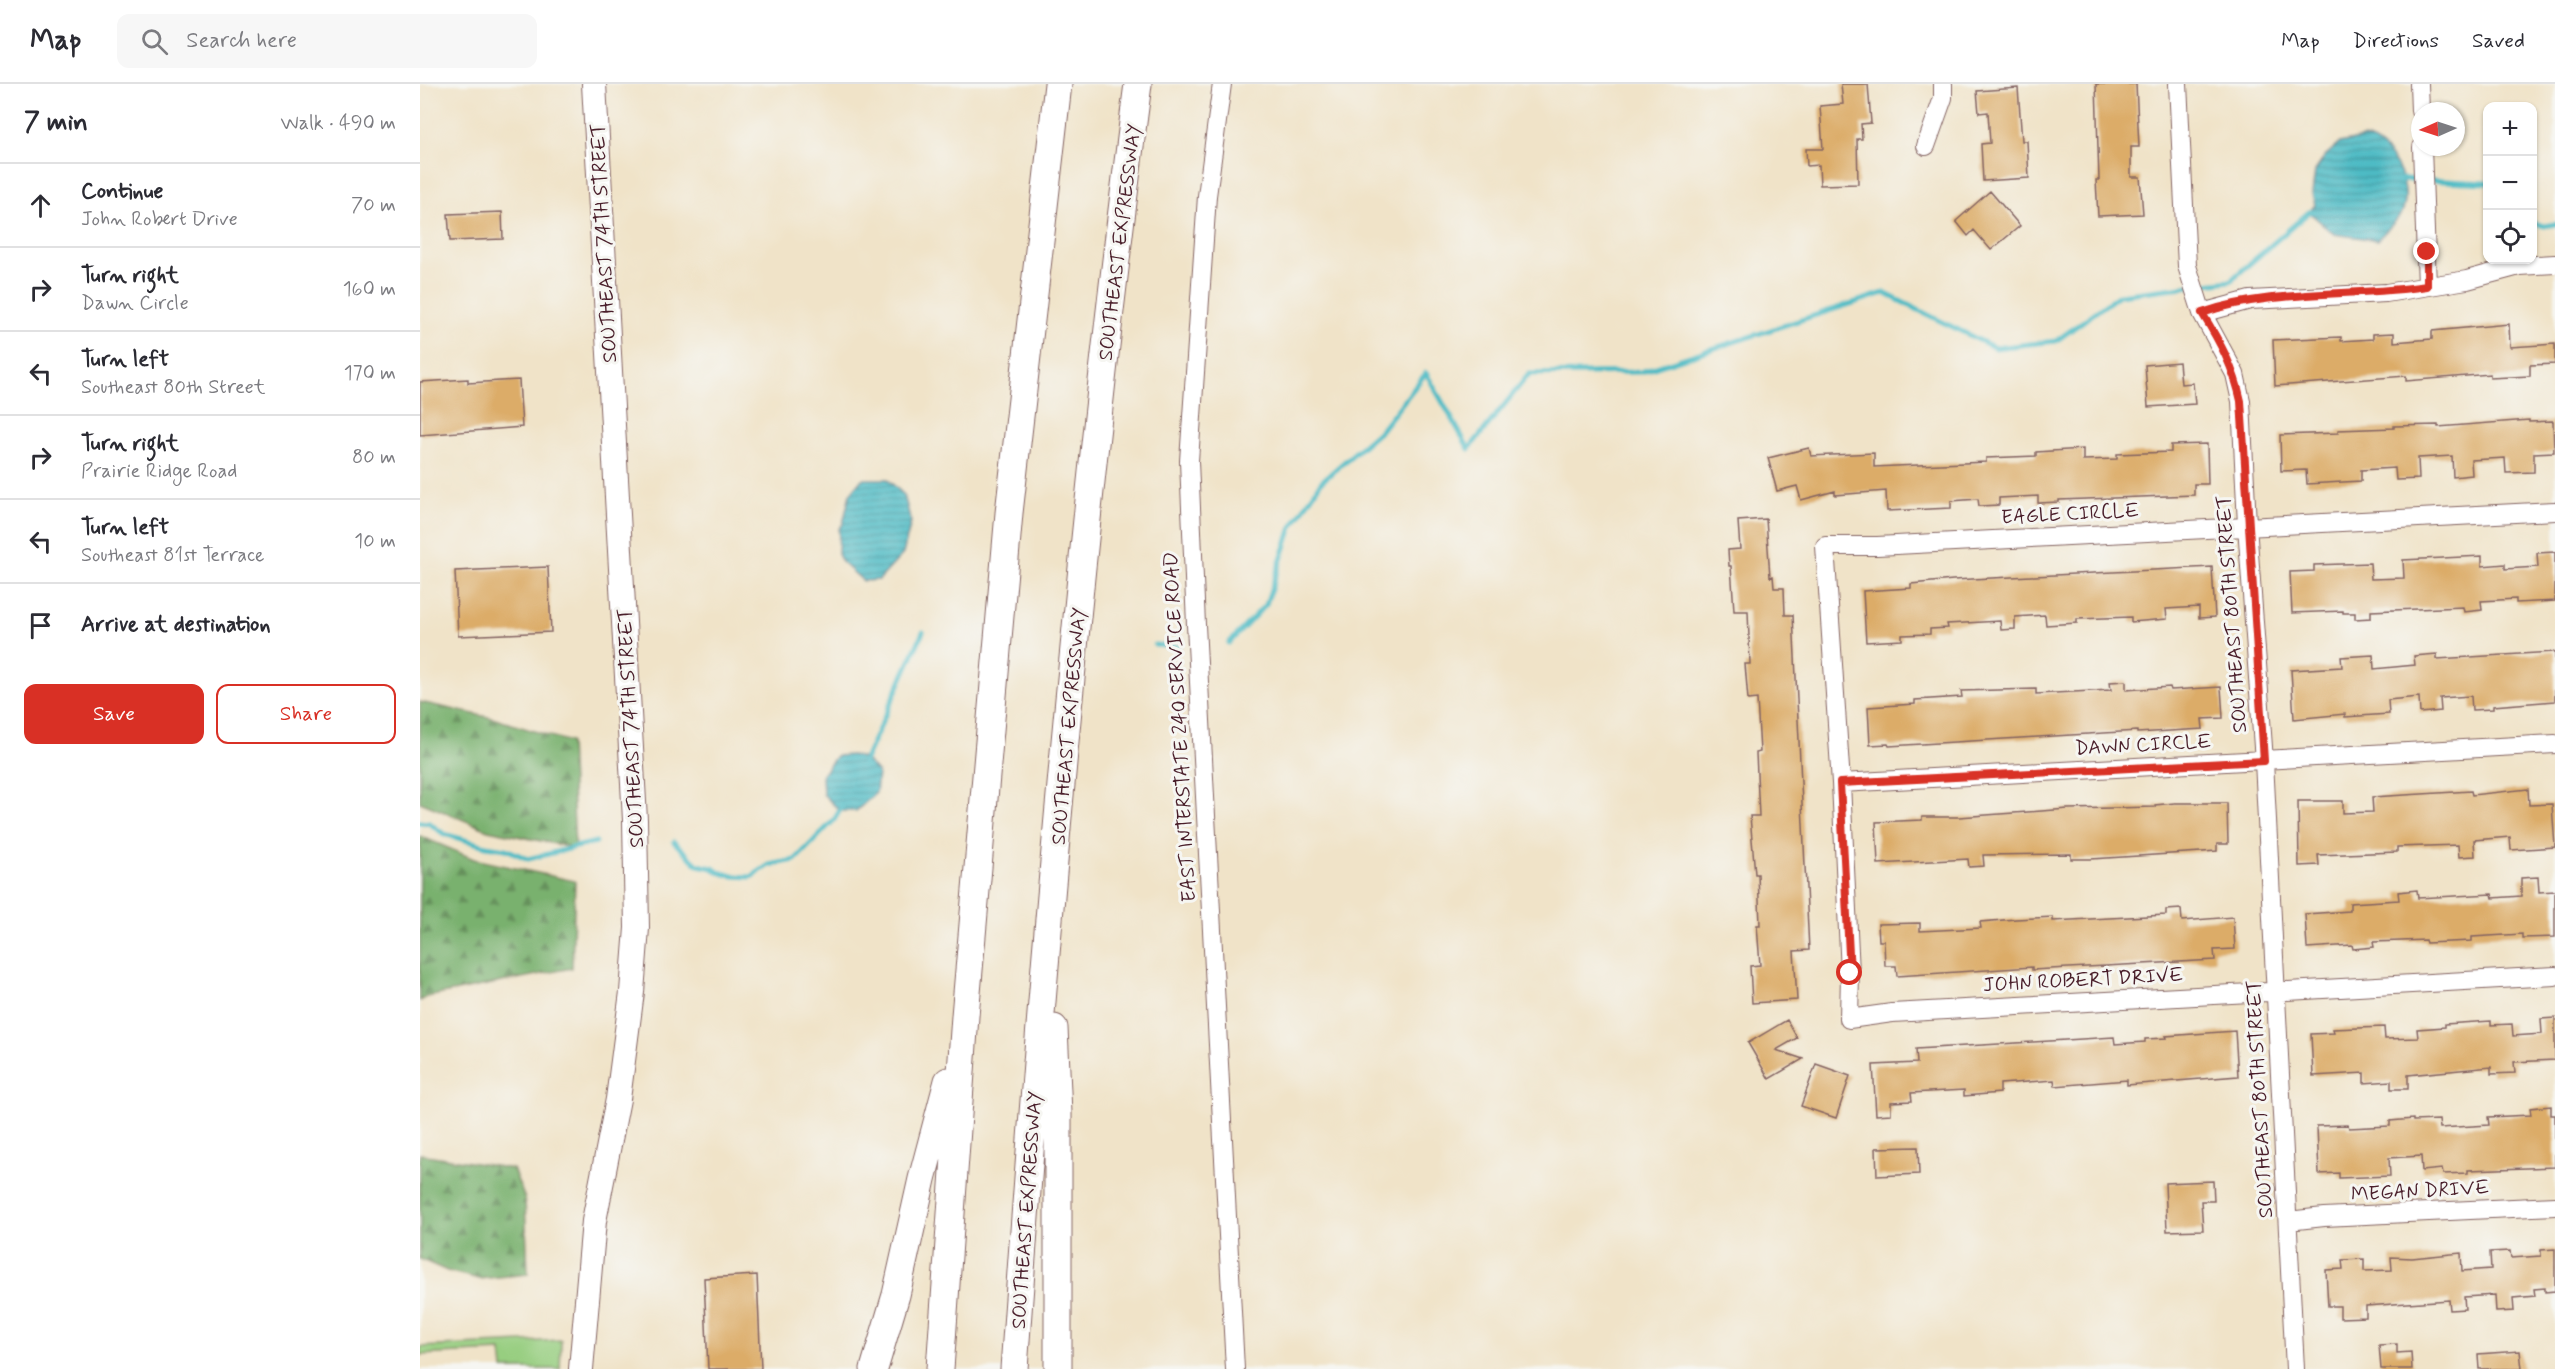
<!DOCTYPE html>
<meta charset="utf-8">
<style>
body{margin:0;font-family:Mynerve,sans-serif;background:#f7f7f7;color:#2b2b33}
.controls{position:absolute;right:18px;top:18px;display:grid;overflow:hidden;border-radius:12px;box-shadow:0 2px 4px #0004}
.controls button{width:54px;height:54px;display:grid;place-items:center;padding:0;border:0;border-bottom:2px solid #e1e1e2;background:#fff;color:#2b2b33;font:30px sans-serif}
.compass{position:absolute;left:1991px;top:18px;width:54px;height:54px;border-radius:50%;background:#fff;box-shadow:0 2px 4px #0004;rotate:267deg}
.stop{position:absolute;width:18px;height:18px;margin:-14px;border:4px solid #d93025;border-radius:50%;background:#fff}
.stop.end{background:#d93025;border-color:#fff;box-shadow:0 2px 6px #0008}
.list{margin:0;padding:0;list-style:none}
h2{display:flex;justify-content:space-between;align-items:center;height:78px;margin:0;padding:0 24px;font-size:26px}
h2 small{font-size:20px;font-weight:400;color:#7c7c81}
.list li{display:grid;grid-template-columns:39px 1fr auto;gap:18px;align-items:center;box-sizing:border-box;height:84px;padding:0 24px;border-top:2px solid #e1e1e2}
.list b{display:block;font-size:22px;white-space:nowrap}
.list p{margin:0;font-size:20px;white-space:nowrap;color:#7c7c81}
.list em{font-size:20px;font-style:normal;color:#7c7c81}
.actions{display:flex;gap:12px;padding:18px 24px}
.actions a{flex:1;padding:14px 0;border:2px solid #d93025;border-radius:12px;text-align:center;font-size:21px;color:#d93025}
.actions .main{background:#d93025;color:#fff}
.icon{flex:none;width:33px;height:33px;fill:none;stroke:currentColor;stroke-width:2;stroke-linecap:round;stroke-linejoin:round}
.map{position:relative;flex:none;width:2135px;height:1285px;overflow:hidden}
header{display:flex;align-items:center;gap:36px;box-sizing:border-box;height:84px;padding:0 30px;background:#fff;border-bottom:2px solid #e1e1e2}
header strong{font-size:28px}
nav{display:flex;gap:33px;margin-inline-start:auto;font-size:21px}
.search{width:420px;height:54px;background:#f7f7f7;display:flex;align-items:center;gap:15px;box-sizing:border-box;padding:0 21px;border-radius:12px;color:#7c7c81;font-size:22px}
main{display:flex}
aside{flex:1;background:#fff}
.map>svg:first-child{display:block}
</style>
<header>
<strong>Map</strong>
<div class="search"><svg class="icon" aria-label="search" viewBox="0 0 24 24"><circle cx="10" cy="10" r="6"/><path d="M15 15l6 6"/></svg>Search here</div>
<nav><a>Map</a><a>Directions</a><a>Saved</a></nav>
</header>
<main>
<aside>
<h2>7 min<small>Walk · 490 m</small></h2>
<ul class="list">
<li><svg class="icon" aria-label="ahead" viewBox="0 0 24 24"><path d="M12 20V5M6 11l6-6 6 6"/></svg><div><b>Continue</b><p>John Robert Drive</p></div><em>70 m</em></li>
<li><svg class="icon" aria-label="right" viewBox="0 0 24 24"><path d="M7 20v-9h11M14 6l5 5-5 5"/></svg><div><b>Turn right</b><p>Dawn Circle</p></div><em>160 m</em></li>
<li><svg class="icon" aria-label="left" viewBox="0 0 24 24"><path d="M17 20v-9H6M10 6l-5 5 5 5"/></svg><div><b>Turn left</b><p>Southeast 80th Street</p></div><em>170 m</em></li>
<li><svg class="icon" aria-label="right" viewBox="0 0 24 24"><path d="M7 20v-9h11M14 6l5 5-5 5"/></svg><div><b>Turn right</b><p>Prairie Ridge Road</p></div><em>80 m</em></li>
<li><svg class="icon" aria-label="left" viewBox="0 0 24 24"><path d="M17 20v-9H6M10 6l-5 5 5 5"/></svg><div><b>Turn left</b><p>Southeast 81st Terrace</p></div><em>10 m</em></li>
<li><svg class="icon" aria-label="arrive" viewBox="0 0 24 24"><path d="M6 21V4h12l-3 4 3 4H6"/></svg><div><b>Arrive at destination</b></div></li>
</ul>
<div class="actions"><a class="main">Save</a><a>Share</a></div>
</aside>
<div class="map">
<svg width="2135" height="1285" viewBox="0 0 2135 1285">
<defs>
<pattern id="forest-firs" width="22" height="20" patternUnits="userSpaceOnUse" patternTransform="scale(1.5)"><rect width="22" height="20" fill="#79b16e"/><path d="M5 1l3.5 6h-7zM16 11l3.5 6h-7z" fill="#658f5b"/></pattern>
<pattern id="water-rules" width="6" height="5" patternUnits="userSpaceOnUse" patternTransform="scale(1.5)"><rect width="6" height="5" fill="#4dbbc5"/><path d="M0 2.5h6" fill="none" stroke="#4297a0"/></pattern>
</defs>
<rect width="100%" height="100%" fill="#f6f6f2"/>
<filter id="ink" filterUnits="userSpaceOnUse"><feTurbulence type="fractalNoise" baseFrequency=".0167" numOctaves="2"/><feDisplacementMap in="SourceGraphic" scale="12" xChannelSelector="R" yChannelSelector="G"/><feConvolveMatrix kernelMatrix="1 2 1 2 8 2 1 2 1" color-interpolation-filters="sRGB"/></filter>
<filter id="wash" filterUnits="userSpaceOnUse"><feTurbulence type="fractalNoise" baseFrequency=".008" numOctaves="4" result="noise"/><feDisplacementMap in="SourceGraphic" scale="24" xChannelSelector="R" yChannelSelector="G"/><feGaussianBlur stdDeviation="1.35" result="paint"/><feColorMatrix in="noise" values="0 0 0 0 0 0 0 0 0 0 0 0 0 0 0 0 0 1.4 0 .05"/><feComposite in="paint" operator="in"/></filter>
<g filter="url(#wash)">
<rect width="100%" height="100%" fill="#f0e3c8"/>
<!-- grass -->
<path fill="#97ce80" stroke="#707656" stroke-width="1.5" d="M141,1256L140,1285H83L81,1267L0,1271V1263Z"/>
<!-- forest -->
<path fill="url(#forest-firs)" stroke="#62684c" stroke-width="1.5" d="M0,618L72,634L150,658L155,764L68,746L0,718Z
M0,752L54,775L155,797L152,884L7,913L0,917Z
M0,1070L93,1085L105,1115L108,1190L59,1195L27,1187L0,1175Z"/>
<!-- water -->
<path fill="url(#water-rules)" stroke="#4c6d78" stroke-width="1.5" d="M1943,54C1971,59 1994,102 1982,128C1977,138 1964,148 1957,156L1914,150L1889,128L1895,121L1892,110L1895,87L1906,71L1920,59Z
M442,395H467L484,411L491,438L483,470L459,496L443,497L422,478L418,470L419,445L423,440L430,410Z
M432,671L445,675L458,689L456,709L436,727H420L403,710L402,691L416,672Z"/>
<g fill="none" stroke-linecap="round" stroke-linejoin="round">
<!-- stream -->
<path stroke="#4dbbc5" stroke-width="5" d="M1977,97L1983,95L2068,99
M2112,138L2124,142L2135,140
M809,559L846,520L872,443L901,398L961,346L1006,289L1049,365L1109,290L1221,288L1464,209L1575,264L1636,257L1699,211L1810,197L1889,128L1894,127
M735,561L759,563
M443,680L503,548
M0,738L9,739L24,750L66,762L86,765L108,775L176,758
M254,758L278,781L293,784L298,788L313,792L331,793L349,781L375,776L414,736L423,721"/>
</g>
<g id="blocks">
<!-- building -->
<path fill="#dcac67" d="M1421,0H1448L1451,39L1441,40L1442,55H1437L1438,100L1400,101L1399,81L1387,82L1386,65H1403L1400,22L1423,20Z
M1676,0H1716L1719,63H1711V93H1720L1723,130L1678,132L1676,96H1679Z
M1598,4L1602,57H1607L1609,94L1563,97L1561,60L1570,59L1568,28L1559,29L1557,7Z
M1570,107L1600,142L1571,166L1554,146L1548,152L1536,137Z
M82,128L83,155L30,157L28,130Z
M2089,240L2090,263L2135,260V280L2110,281V292L2070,294V290L1986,297V292L1855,302L1853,256L1921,253V257L1953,255V250L1974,249V258L2012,255V247Z
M1759,278L1761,300L1773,299L1775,320L1728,323L1725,281Z
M48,295V299L99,296L102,343L0,351V298Z
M2109,336V338L2133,337L2134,368L2114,369V388L2086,389L2085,374L2051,376L2052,391L2033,393L2032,372L1998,374L1999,395L1976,396L1975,384L1941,386V397L1887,400L1886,386L1861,387L1860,351L1918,349V346L1974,344V342L2018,341V343Z
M1787,360L1788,400H1774V411L1639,416V418L1618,419V412L1579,414V421L1559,422L1558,415L1531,417V424L1467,427L1466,407L1415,411V407L1381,416L1377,402L1357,407L1348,374L1389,364L1391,372L1454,369V383L1566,378V374L1616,372V368L1663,365V376L1697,375V370L1751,368V361Z
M1346,435L1350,493L1353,492L1354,504H1364L1365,531H1373L1389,866L1374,867L1377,916L1332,919L1330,882L1340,881L1337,841H1340L1338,790H1335L1330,732H1339L1336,669L1340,668L1337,615L1328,616L1325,580H1330L1328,527H1314L1311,482H1309L1308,466L1320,465L1318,437Z
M2135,468V517L2096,519V515L2061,517L2062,526L2044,528L2043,523L1951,527V534L1935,535V529H1923V527L1872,529L1870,488L1894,487V481L1950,479L1951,495L1984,494L1983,476L2062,472V482L2085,480V485L2118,483L2117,469Z
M128,483L131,548L38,552L35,487Z
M1792,483L1795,533L1779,534V523L1746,525L1747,535L1711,538V533L1657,535V539L1626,541L1625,531L1595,533V545L1581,546L1580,537L1527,540L1528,544L1510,545V550L1482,551V556L1446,558L1443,507L1491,504V500L1533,496Z
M2135,568V617L2073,622V625L2052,626L2051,612L2020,614L2021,627L2000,629L1999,613L1968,616L1969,630L1925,633V630L1874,635L1871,586L1922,583L1921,573L1953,571L1954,585L1995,581L1994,572L2017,570V575Z
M1706,597V606L1750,603L1751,606L1801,603L1803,634L1782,635L1783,645L1717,649V647L1469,662L1468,660L1450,661L1448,623L1495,620V616L1542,613L1541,607L1616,605V610L1691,606L1690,598Z
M2108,705L2109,721L2132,720L2135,763L2091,766L2090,753L2054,756L2055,772L2039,773L2038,761L1977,763V768L1898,771L1899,781L1879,782L1878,717H1923V729L1953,728L1952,713L2051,707L2052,711Z
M1755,719H1807L1808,760H1797V767L1671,775H1651V770L1563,771L1564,782L1549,783L1548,775L1458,780L1456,738L1502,736V733H1539L1648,725L1735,723V721Z
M2118,793L2119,808L2135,807V853L2102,854V850L2052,853V857L2006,859L2005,856L1981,857L1953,858L1954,863L1933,865L1932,861L1887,864L1885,830L1930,827V819L1979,816L1978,808L1997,806L1998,814L2072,810L2073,814L2101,812V794Z
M1761,825L1762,837L1813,833L1815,865L1794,866L1795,876L1612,886V883L1477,892L1476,882H1465L1464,857H1459L1458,840L1500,839V847L1561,844L1560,838L1596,835L1633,833V837L1746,831V826Z
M2135,934V976L2094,978L2095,989L2071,990V983L1988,991V1005H1971V997L1944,999V989L1893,992L1891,950L1914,949L1913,945L1964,943L1965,955L1998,954L1997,945L2025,943V940L2071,937V941L2092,940L2093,952L2122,950L2121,935Z
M1367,936L1377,954L1356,966L1383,975L1349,995L1328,959Z
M1815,947L1818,992L1707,1001V996L1635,1002L1634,996L1580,1000V1009L1544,1012V1006L1491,1009L1492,1017L1471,1018V1030L1456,1031L1453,981L1497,979L1496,965L1694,953L1695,960L1725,958V955L1747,954L1746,952Z
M1396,980L1430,992L1416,1034L1381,1022Z
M2131,1022V1031H2135V1083L2048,1086V1089L2023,1090L2022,1085L2002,1087L2001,1072L1969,1074L1970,1092L1919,1094V1089L1899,1090L1897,1042L1928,1041L1929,1044L1970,1042V1037L1993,1035V1037L2019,1036L2020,1044L2069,1041L2068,1033L2111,1031L2110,1024Z
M1498,1063L1499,1090L1457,1092L1456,1064Z
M1793,1097L1794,1117H1781L1783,1146L1747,1147L1745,1099Z
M2135,1165V1207L2125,1208V1204L2114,1205L2115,1212L2093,1214L2094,1227L2076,1228L2075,1211L2044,1213L2045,1225L2030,1226L2029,1216L1946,1222V1233L1920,1234V1222H1908L1906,1186L1923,1185L1922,1176L1944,1175V1187L1972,1186L1971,1173L1992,1174L2041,1169L2042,1187L2071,1185L2070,1168L2090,1167L2091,1174L2121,1172V1166Z
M337,1191L341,1285H288L284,1194Z
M1977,1260V1269L1991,1268L1992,1285H1961L1959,1261Z
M2100,1267L2102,1285H2059L2058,1270Z"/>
</g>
</g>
<g filter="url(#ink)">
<use href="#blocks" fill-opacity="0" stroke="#846462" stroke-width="1.5"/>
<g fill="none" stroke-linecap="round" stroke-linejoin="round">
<defs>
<path id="minor" d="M802,0L787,112L769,377L776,541L815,1285
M1758,0L1767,182L1782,229L1815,290L1821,317L1827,441L1844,677L1875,1285
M1999,0L2000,27
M1506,62L1523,14V0
M2002,63L2007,202
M1782,229L1830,216L1966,209L2047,196L2099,182L2135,180
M2135,427L1457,462H1405L1421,699L1430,889L1429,935L1472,929L2135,892
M1421,699L2135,660
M1868,1137L1904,1133L2135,1122"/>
<path id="major" d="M161,1285L174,1137L198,1015L212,908L217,844L215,736L174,0"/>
<path id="highway" d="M634,944L638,1029V1285
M454,1285L476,1211L502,1095L528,997
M520,1285L545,932L589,429L638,0
M594,1285C624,856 662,427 718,0"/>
</defs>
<!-- minor casing -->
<use href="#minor" stroke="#846462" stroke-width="20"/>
<!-- major casing -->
<use href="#major" stroke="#846462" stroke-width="26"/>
<!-- highway casing -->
<use href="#highway" stroke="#846462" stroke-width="29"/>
<!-- minor -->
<use href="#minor" stroke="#fff" stroke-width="18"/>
<!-- major -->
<use href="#major" stroke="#fff" stroke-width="24"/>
<!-- highway -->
<use href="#highway" stroke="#fff" stroke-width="27"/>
</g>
</g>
<g fill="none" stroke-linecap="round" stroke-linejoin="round" filter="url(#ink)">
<!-- route -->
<path stroke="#d93025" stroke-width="8" d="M1430,889L1420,699L1844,677L1821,317C1814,284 1800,258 1782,229C1851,205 1934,213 2007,202V168"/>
</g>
<g text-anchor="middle" stroke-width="6" stroke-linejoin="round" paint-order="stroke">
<!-- street labels -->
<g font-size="20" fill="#4a1f2b" stroke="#f6f6f2">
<text transform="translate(699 158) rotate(-83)" y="7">SOUTHEAST EXPRESSWAY</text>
<text transform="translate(183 159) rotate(-93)" y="7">SOUTHEAST 74TH STREET</text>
<text transform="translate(1650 429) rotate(-3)" y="7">EAGLE CIRCLE</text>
<text transform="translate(1811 530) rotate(-94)" y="7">SOUTHEAST 80TH STREET</text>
<text transform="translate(648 642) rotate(-85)" y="7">SOUTHEAST EXPRESSWAY</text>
<text transform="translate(759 643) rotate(-93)" y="7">EAST INTERSTATE 240 SERVICE ROAD</text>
<text transform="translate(210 644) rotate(-93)" y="7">SOUTHEAST 74TH STREET</text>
<text transform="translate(1723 660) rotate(-3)" y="7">DAWN CIRCLE</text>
<text transform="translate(1663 895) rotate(-3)" y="7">JOHN ROBERT DRIVE</text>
<text transform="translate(1839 1015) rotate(-93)" y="7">SOUTHEAST 80TH STREET</text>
<text transform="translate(2000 1106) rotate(-3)" y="7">MEGAN DRIVE</text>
<text transform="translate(606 1126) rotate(-86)" y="7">SOUTHEAST EXPRESSWAY</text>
</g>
</g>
</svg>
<div class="controls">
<button>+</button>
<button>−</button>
<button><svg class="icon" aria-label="locate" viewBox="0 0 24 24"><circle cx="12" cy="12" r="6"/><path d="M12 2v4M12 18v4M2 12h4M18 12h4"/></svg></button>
</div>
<svg class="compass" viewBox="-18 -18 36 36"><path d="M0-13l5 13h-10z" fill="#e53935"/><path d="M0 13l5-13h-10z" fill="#7c7c81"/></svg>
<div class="stop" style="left:1430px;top:889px"></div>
<div class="stop end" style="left:2007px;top:168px"></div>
</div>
</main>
